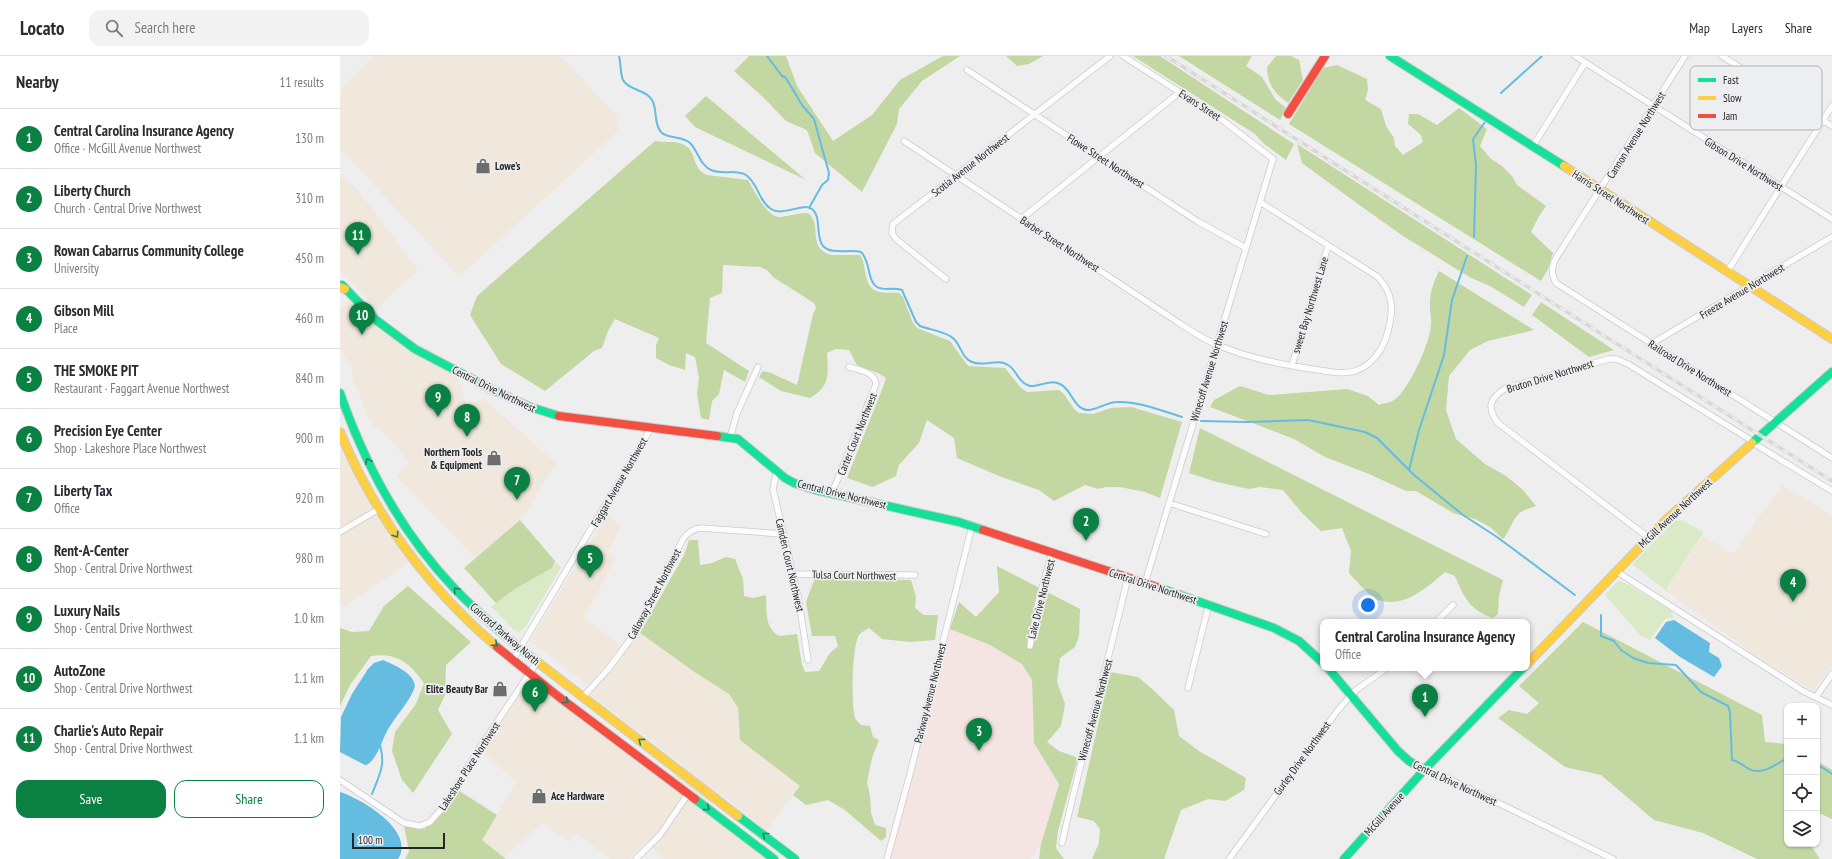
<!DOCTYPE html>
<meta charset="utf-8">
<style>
body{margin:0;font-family:"PT Sans Narrow",sans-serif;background:#f2f2f3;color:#2b2b33}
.controls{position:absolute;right:12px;bottom:12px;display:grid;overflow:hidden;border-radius:8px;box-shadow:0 1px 3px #0004}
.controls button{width:36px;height:36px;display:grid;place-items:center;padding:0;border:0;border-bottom:1px solid #e1e1e2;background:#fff;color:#2b2b33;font:20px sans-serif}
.scale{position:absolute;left:12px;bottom:10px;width:93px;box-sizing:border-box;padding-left:4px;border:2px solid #272728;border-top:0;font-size:11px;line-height:14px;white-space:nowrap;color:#272728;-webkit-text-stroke:3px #edeeef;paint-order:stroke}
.you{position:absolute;left:1028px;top:549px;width:14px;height:14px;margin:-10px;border:3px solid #fff;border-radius:50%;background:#1a73e8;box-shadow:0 0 0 6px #1a73e833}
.badge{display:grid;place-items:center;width:26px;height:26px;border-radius:50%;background:#0b8043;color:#fff;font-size:13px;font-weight:700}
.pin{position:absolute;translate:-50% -33px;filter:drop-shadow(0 1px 2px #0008)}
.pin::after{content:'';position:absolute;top:21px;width:14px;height:12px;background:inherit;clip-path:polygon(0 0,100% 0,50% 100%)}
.popup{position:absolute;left:980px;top:563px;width:210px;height:52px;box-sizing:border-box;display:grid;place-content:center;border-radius:8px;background:#fff;filter:drop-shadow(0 1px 3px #0005);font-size:13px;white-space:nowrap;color:#7c7c81}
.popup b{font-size:15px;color:#2b2b33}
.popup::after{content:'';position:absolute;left:50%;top:100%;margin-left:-8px;border:8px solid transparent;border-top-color:#fff}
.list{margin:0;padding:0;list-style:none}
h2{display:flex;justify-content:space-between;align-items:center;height:52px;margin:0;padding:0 16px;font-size:17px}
h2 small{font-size:13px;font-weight:400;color:#7c7c81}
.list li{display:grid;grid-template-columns:26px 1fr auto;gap:12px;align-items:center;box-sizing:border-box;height:60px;padding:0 16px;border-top:1px solid #e1e1e2}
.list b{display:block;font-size:15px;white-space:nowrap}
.list p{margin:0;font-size:13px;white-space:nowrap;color:#7c7c81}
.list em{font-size:13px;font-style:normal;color:#7c7c81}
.actions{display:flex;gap:8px;padding:12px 16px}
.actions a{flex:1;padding:9px 0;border:1px solid #0b8043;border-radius:12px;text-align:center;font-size:14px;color:#0b8043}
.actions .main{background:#0b8043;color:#fff}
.icon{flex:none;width:22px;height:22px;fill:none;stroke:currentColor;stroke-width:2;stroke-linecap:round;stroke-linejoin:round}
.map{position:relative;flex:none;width:1492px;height:803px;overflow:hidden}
header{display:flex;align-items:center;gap:24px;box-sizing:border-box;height:56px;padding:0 20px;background:#fff;border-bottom:1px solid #e1e1e2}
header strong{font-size:19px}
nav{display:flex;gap:22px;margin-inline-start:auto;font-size:14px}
.search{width:280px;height:36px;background:#f2f2f3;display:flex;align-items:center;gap:10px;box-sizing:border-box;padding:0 14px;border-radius:12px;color:#7c7c81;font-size:15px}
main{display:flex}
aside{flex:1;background:#fff}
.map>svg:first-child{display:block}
</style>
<header>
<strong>Locato</strong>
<div class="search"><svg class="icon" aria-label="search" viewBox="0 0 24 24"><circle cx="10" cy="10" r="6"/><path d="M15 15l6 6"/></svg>Search here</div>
<nav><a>Map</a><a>Layers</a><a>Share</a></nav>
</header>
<main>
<aside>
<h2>Nearby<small>11 results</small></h2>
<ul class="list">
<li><span class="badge">1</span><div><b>Central Carolina Insurance Agency</b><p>Office · McGill Avenue Northwest</p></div><em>130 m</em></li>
<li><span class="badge">2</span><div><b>Liberty Church</b><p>Church · Central Drive Northwest</p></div><em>310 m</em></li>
<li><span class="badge">3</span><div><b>Rowan Cabarrus Community College</b><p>University</p></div><em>450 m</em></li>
<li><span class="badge">4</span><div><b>Gibson Mill</b><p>Place</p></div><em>460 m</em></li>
<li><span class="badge">5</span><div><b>THE SMOKE PIT</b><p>Restaurant · Faggart Avenue Northwest</p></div><em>840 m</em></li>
<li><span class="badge">6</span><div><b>Precision Eye Center</b><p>Shop · Lakeshore Place Northwest</p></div><em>900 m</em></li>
<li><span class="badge">7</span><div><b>Liberty Tax</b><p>Office</p></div><em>920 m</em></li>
<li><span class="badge">8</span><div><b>Rent-A-Center</b><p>Shop · Central Drive Northwest</p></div><em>980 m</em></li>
<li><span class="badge">9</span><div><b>Luxury Nails</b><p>Shop · Central Drive Northwest</p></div><em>1.0 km</em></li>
<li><span class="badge">10</span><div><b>AutoZone</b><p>Shop · Central Drive Northwest</p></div><em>1.1 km</em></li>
<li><span class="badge">11</span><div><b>Charlie's Auto Repair</b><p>Shop · Central Drive Northwest</p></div><em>1.1 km</em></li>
</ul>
<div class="actions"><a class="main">Save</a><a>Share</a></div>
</aside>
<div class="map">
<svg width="1492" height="803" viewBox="0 0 1492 803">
<rect width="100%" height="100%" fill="#eee"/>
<!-- commercial -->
<path fill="#f0e7dd" d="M33,0H221L277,60L278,75L119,221L0,92V40L4,29Z
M4,121L16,132L78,214L37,253L0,215V122Z
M9,243L58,286L116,318L127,351L144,343L216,407L184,460L135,502L56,420L69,406L49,382L30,366L13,323L11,311L0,293V254Z
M0,392L32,453L69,506L3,551L0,546Z
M1442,429L1492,459V609L1473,635L1415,599L1329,537L1327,531L1363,480L1393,498Z
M267,459L281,470L268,496L275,503L244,562L282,590L248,629L190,585Z
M300,577L356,617L389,638L398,652L400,684L460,730L426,775L381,737L364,756L425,803H324L305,787L290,803H271L236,777L229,786L202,767L165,801L142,784L176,726L142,695L188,627L191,626L328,728L343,709L252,641L250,637Z"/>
<!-- education -->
<path fill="#f4e5e3" d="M610,573L650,589L682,608L692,624L704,704L719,728L701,788L690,803H550Z"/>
<!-- green -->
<path fill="#dbeac6" d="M1341,464L1364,476L1327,531L1329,537L1292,508L1335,465Z
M215,505L221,512L186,570L180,576L175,575L151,551L175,533L212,512Z
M1280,525L1289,529L1332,555L1333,562L1325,563L1310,584L1300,579L1265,539L1277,526Z"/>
<!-- forest -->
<path fill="#c3d7a3" d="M409,0H446L457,30L493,85L532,59L560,24L603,0H620L582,25L559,53L557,68L522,136L475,97L467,74L446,65L425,43L394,15Z
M666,0H703L689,8L677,10Z
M793,0H820L954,88L946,104L923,87L915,78Z
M839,0H912L906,10L922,21L936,44L946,52L940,64Z
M936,0H951L959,4L963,24L948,47C934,36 928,30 927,11Z
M997,9L1027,23L1028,34L1025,44L1041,53L1046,70L1054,82L1055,90L1063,99L1083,86L1081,79L1068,68L1069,58H1078L1097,69L1119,52L1147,73L1140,90L1151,103L1162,110L1172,120L1177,129L1206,150L1198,162L1191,176L1213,197L1208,213L1201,225L949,68L983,12Z
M366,40L466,124L355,71L345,60Z
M315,85C324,87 338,84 346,90C357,97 352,113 367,119L408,124C414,134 427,162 440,161C449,160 458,157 468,157C483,168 466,193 492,199H520C527,209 523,231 537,235C544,238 552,236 559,237L563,241L573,267L577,272L610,285L628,310L665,312L681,332L687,336L719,334L723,337L735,354L739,357L753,358L771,352L791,351L842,366L820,442L805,436L780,431H766L758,433L745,429L714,445L699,434L659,420L617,402L614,382L587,364L579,387L559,409L556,420L533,431L507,422L543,331L546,322L538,317L517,309L509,294L496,293L487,297C488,318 491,330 470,342L441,335L419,321L423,315L431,317L457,329L473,258L476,252L474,247L433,221L427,214L420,211L383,209L382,237L370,242L366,287L409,315L405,326L384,314L379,338L372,345L369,364L361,362L357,338L359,322L355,301L346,297L345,314L329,309L316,302V289L319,282L275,263L268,275L262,292L254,295L205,335L161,308L130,259L137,240Z
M957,88L1192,239L1184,251L1150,230L1131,222L1063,180L1018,148L962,107Z
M1099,215L1194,274L1148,285L1130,294L1109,320L1106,354L1116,383L1145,408L1166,420L1182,433L1196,450C1192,452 1185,453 1181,456C1172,462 1170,476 1163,483L1150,471L1135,463L1113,457L1076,435H1066L1029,418L985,401L954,383L870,351L874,344L900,330L929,339L1007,333L1028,340L1039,349C1044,347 1050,347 1054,344C1069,334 1090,287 1091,269C1092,262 1089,254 1090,247C1090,236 1094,225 1099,215Z
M1201,246L1274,294L1249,301L1192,259Z
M860,372L1163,524L1159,540L1158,558L1153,562C1130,554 1124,542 1115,520L1105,516C1086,532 1063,554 1036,543C1028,539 1016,524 1009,517L1011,495L1002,472L981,475L962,457L943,434L920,431L909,433L877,426L849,417Z
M180,464L215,505L212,512L175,533L156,547L124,512Z
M349,484H358L360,509L372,507L386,501L395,503L403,523L404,540L413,542L426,539C427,555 424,571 439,580L457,578L462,609L465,616L479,615L490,597L498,590L495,580H472L466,546L475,522L571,524L576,541L575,552L584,559H598L595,584L570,586L542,583L529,572C526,574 521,576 519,579C512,589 511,649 515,662C516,664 519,667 521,669L530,670L533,681L539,684L532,702L527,726L530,740L531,757L535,769L546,772V781L541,785L505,754L488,744L466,749L453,739L460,730L400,684L398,652L389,638L356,617L300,577L344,499Z
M657,510L740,553L739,580L735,591L720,602L717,626L725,648L721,670L707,686L719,695L738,702L718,775L716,792L724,803H699L701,788L719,728L694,687L692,624L682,608L650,589L610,573L619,546L636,561L659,536Z
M68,530L131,586L106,609L105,639L98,654L112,678L73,737L62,724L52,695L55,676L76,648L84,627C70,607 56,596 31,600L10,629L0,650V572L12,576L29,575L44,550Z
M1243,566L1422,659L1425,686L1447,688V788H1470L1480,803H1417L1363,777L1314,764L1261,719L1225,711L1158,662L1169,654L1187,658L1199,647L1179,630Z
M770,616L798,621L811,632L834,654L839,680L859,695L906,722L904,734L885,745L868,743L841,754L824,803H752L759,787L760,773L754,765L737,761Z
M1477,705L1492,714V763L1477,756Z
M118,734L157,759L142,784L166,803H65L69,795L64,770L84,773L95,765Z"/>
<!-- water -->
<path fill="#65bce1" d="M1334,564L1370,587L1369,596L1379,602L1382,610L1374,621L1340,601L1315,582L1326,566Z
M43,604C54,609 73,616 75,630C71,645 54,661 46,677C42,685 35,708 25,709L0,696L1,661L12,638L28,613L34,607Z
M0,736C22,743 76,775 58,803H0Z"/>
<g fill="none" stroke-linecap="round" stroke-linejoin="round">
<!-- stream -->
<path stroke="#65bce1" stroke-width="2" d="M279,0C281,7 280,17 283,24C289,35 306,33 312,44C318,54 313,67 321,76C329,84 343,79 351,88C358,96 361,110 371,114C382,119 396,113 406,119C418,127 419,146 431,153C443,161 463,146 472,153C482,161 475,180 483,190C491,199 510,193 521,196C531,206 527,225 537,231C544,235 554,231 562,234L576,266L580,270C590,274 606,275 614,283C621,290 622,302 632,306C643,311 658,302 668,309C677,314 678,327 690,330C699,331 710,323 720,328C732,333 733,353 748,354C757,354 767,346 777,346C798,345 822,355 842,361
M427,0L442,20L446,22L462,49L474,63L489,117L488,124L482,129L469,152
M1161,37L1202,0
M1134,181L1136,109L1133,83L1145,66
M861,365L908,366L968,364L1025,376L1037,382L1074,419L1123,459L1157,481L1235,539
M1069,414L1079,374L1104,299L1112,244L1127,200
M1261,559V580L1274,585L1281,594L1293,602L1308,607L1336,609L1361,636L1388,650L1390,656L1392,704C1399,705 1403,710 1409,713C1421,720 1437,708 1447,702
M1477,708L1492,718
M32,738C39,720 46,709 40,689"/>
<defs>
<path id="street" d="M783,0L877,60L933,103L805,527
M1235,0L1492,163
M1345,0L1216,202C1211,212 1211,217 1216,227L1492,402
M1382,0L1492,70
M627,14L857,165L906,192
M564,85L833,263C847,272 862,283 878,289C908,302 940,308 972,313C986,315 1001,319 1015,315C1033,309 1044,292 1048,275C1054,253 1053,238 1038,221L920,146
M1193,90L1245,7
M681,163L840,36
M1387,216L1492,50
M606,223L556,183L552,177L553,168L770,0
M1311,288L1492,181
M952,309L988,190
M390,382L397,357L418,311
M1413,387L1492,435
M437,414L433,433L458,540L468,604
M492,437L536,328C535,316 519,314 509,311
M829,447L926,478
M0,476L39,453
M1309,482L1158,367C1146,351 1150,342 1166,332L1269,303H1276L1288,308L1414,386
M1276,515L1463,635L1492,649
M453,518L575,519
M1096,566L1113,549
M690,590L698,547L712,496
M173,604L311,372
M848,632L869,548
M243,641L269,612L295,577L343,483C348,476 353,473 361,472L443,478
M1476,641L1492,618
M1084,714L1101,719L1273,803
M0,724L64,767L80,770L90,766L105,749L141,690L197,606
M722,787C742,698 767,610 788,521
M296,803L320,779L348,738
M547,803L570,718L632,470
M889,803L998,654L1016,634L1047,612"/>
<path id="fast" d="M1050,0L1224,110
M2,229L36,264L75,293L155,335L190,351L219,360
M0,337C25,409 61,476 114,532C135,554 159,575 183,595
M377,380L398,383L445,422L454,427L476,434L619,466L643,474
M1412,387L1492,316
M820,532L934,572L959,585L983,607
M988,612L1058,695L1069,705L1084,714
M355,743L434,803
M398,760L455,803
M1004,803L1084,714L1183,612"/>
<path id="slow" d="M1224,110L1492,283
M0,231L5,233
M0,376C35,460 88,532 157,591
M183,595L398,760
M1187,608L1327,463L1412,387"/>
<path id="jam" d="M948,58L985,0
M219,360L377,380
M643,474L820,532
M157,591L219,641L355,743"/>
</defs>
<!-- street casing -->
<use href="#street" stroke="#cbcbcb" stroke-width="7"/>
<!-- fast casing -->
<use href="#fast" stroke="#cbcbcb" stroke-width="10"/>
<!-- slow casing -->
<use href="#slow" stroke="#cbcbcb" stroke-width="10"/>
<!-- jam casing -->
<use href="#jam" stroke="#cbcbcb" stroke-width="10"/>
<!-- street -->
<use href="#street" stroke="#fcfcfc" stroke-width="5.5"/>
<!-- fast -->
<use href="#fast" stroke="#16e098" stroke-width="8"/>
<!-- slow -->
<use href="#slow" stroke="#ffcf43" stroke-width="8"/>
<!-- jam -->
<use href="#jam" stroke="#f24e42" stroke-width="8"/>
<defs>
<path id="rail" d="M826,0L1492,425"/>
</defs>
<!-- rail casing -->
<use href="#rail" stroke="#d8d8d9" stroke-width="3.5"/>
<!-- rail -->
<use href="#rail" stroke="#edeeef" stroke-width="2" stroke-dasharray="6" stroke-linecap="butt"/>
</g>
<!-- one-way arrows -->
<defs><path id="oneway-chevron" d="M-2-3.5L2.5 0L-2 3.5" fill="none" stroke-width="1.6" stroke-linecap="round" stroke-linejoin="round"/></defs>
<g stroke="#1e8460">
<use href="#oneway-chevron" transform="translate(28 405) rotate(-115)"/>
<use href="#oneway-chevron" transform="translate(56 479) rotate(56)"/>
<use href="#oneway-chevron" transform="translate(116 534) rotate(-134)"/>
<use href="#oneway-chevron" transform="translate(155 588) rotate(42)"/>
<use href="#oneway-chevron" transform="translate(226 645) rotate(37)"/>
<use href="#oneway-chevron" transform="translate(301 685) rotate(-143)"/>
<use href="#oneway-chevron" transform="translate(367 752) rotate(37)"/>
<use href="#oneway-chevron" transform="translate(425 779) rotate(-142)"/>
</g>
<!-- icons -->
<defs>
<symbol id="shop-bare" viewBox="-9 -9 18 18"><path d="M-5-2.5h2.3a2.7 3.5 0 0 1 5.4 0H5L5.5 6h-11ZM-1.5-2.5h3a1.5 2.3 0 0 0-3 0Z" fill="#6d6d6d" stroke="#edeeef" stroke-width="2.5" paint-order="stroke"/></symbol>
</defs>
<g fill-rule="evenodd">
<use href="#shop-bare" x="132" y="99" width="22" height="22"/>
<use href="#shop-bare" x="143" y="391" width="22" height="22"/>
<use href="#shop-bare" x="149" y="622" width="22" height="22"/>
<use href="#shop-bare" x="188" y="729" width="22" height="22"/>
</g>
<g text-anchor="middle" stroke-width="3.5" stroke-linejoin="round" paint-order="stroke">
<!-- street labels -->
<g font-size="11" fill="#272728" stroke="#edeeef">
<text transform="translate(860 49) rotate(33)" y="4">Evans Street</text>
<text transform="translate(1296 79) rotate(-58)" y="4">Cannon Avenue Northwest</text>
<text transform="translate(766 105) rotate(33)" y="4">Flowe Street Northwest</text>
<text transform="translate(1404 108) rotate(32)" y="4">Gibson Drive Northwest</text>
<text transform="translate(630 109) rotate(-38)" y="4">Scotia Avenue Northwest</text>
<text transform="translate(1271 141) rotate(33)" y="4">Harris Street Northwest</text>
<text transform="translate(720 188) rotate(33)" y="4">Barber Street Northwest</text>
<text transform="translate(1402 235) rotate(-31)" y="4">Freeze Avenue Northwest</text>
<text transform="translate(970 249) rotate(-73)" y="4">sweet Bay Northwest Lane</text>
<text transform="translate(1350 312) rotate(32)" y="4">Railroad Drive Northwest</text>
<text transform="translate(869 315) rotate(-73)" y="4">Winecoff Avenue Northwest</text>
<text transform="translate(1210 320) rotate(-17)" y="4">Bruton Drive Northwest</text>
<text transform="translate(154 333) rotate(26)" y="4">Central Drive Northwest</text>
<text transform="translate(517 378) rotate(-68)" y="4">Carter Court Northwest</text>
<text transform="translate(279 426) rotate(-60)" y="4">Faggart Avenue Northwest</text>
<text transform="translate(502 438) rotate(14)" y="4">Central Drive Northwest</text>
<text transform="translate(1335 457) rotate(-43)" y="4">McGill Avenue Northwest</text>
<text transform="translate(450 509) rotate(77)" y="4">Camden Court Northwest</text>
<text transform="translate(514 519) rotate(1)" y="4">Tulsa Court Northwest</text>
<text transform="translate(813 530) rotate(18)" y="4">Central Drive Northwest</text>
<text transform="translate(314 538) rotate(-62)" y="4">Calloway Street Northwest</text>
<text transform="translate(701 543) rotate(-76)" y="4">Lake Drive Northwest</text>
<text transform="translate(165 578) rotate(41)" y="4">Concord Parkway North</text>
<text transform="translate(590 637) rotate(-76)" y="4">Parkway Avenue Northwest</text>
<text transform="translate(755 654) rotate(-75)" y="4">Winecoff Avenue Northwest</text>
<text transform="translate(962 702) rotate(-54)" y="4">Gurley Drive Northwest</text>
<text transform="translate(129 710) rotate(-57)" y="4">Lakeshore Place Northwest</text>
<text transform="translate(1115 727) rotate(25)" y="4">Central Drive Northwest</text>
<text transform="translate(1044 758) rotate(-48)" y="4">McGill Avenue</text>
</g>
<!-- poi labels -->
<g font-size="11" font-weight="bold" fill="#272728" stroke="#edeeef" text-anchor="start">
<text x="155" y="114">Lowe's</text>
<text x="142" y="400" text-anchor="end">Northern Tools<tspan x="142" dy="13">&amp; Equipment</tspan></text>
<text x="148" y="637" text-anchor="end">Elite Beauty Bar</text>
<text x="211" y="744">Ace Hardware</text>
</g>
</g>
<!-- legend -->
<rect x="1350" y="10" width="132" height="64" rx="6" fill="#edeeef" stroke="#b2b2b3" stroke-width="1"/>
<rect x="1358" y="22" width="18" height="4" fill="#16e098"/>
<rect x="1358" y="40" width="18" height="4" fill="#ffcf43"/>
<rect x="1358" y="58" width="18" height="4" fill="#f24e42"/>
<g font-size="11" fill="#272728">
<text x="1383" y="28">Fast</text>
<text x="1383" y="46">Slow</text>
<text x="1383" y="64">Jam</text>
</g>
</svg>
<div class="controls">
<button>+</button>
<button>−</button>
<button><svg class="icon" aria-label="locate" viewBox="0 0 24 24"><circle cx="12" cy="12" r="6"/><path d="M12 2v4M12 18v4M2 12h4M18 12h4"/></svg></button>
<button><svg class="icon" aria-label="layers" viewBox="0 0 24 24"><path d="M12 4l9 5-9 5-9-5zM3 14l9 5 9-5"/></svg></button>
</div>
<div class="scale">100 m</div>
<div class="you"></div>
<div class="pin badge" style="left:1085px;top:661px">1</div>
<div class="popup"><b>Central Carolina Insurance Agency</b>Office</div>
<div class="pin badge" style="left:746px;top:485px">2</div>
<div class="pin badge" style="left:639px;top:695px">3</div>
<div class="pin badge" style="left:1453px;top:546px">4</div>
<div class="pin badge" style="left:250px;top:522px">5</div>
<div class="pin badge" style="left:195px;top:656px">6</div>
<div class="pin badge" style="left:177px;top:444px">7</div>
<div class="pin badge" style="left:127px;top:381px">8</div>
<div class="pin badge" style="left:98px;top:361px">9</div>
<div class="pin badge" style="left:22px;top:279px">10</div>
<div class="pin badge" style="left:18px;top:199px">11</div>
</div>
</main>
